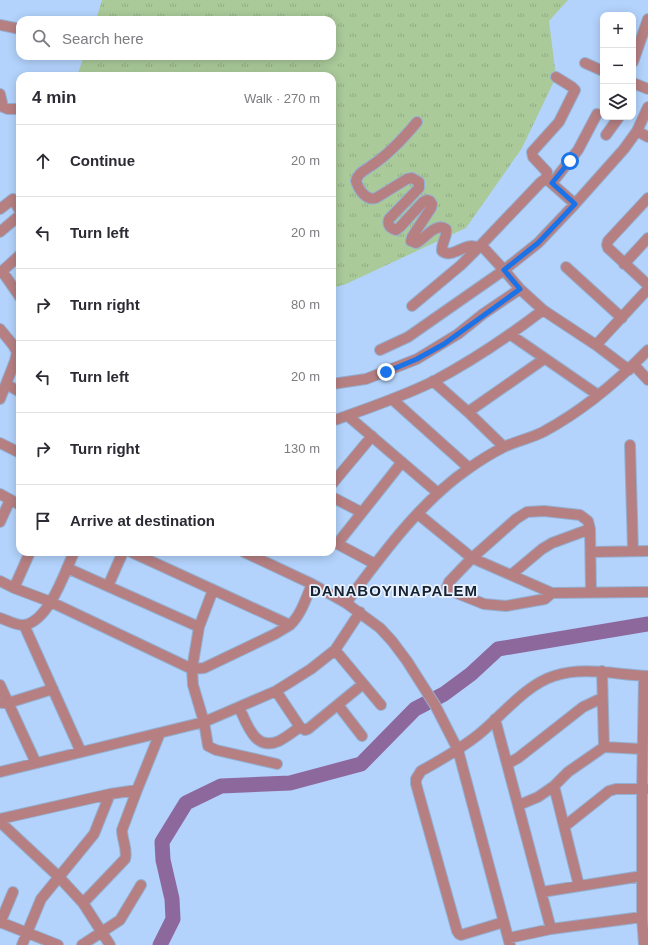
<!DOCTYPE html>
<meta charset="utf-8">
<style>
body{margin:0;font-family:Arial,sans-serif;background:#f7f7f7;color:#2b2b33}
.controls{position:absolute;right:12px;top:12px;display:grid;overflow:hidden;border-radius:8px;box-shadow:0 2px 10px #0003}
.controls button{width:36px;height:36px;display:grid;place-items:center;padding:0;border:0;border-bottom:1px solid #e1e1e2;background:#fff;color:#2b2b33;font:20px sans-serif}
.stop{position:absolute;width:12px;height:12px;margin:-9px;border:3px solid #1a73e8;border-radius:50%;background:#fff}
.stop.end{background:#1a73e8;border-color:#fff;box-shadow:0 1px 4px #0008}
.list{margin:0;padding:0;list-style:none}
h2{display:flex;justify-content:space-between;align-items:center;height:52px;margin:0;padding:0 16px;font-size:17px}
h2 small{font-size:13px;font-weight:400;color:#7c7c81}
.list li{display:grid;grid-template-columns:26px 1fr auto;gap:12px;align-items:center;box-sizing:border-box;height:72px;padding:0 16px;border-top:1px solid #e1e1e2}
.list b{display:block;font-size:15px;white-space:nowrap}
.list em{font-size:13px;font-style:normal;color:#7c7c81}
.icon{flex:none;width:22px;height:22px;fill:none;stroke:currentColor;stroke-width:2;stroke-linecap:round;stroke-linejoin:round}
.map{position:relative;flex:none;width:648px;height:945px;overflow:hidden}
.search{position:absolute;background:#fff;box-shadow:0 2px 10px #0003;left:16px;top:16px;width:320px;height:44px;display:flex;align-items:center;gap:10px;box-sizing:border-box;padding:0 14px;border-radius:12px;color:#7c7c81;font-size:15px}
.panel{position:absolute;background:#fff;box-shadow:0 2px 10px #0003;left:16px;top:72px;width:320px;height:484px;border-radius:12px}
.map>svg:first-child{display:block}
</style>
<div class="map">
<svg width="648" height="945" viewBox="0 0 648 945">
<defs>
<pattern id="grass-tufts" width="24" height="20" patternUnits="userSpaceOnUse"><rect width="24" height="20" fill="#aaca9a"/><path d="M3 7l-1-3M5 7V3M7 7l1-3M15 17l-1-3M17 17v-4M19 17l1-3" fill="none" stroke="#92ad85"/></pattern>
</defs>
<rect width="100%" height="100%" fill="#b3d3fc"/>
<!-- grass -->
<path fill="url(#grass-tufts)" d="M102,0H568L549,21L556,77L522,148L466,228L346,284L332,288V76H77L84,56H332V20H96Z"/>
<g fill="none" stroke-linecap="round" stroke-linejoin="round">
<!-- river -->
<path stroke="#8d689d" stroke-width="15" d="M160,945L173,919L172,899L163,860L162,842L186,803L221,786L290,783L361,764L415,709L444,694L471,674L498,649L648,624"/>
<defs>
<path id="minor" d="M0,25L20,29
M633,62L648,19
M585,63L603,71
M633,83L648,89
M0,94L3,107L8,109H20
M417,122C403,139 389,154 371,166C364,171 358,173 356,181C359,190 366,201 376,198L407,179L412,178L419,182V188L389,219C387,225 390,228 396,230L400,227L423,202L427,200L430,201L432,204L431,208L412,237L411,241L416,243C425,239 435,222 446,229C448,236 441,243 442,251C453,260 466,240 478,248
M637,131L648,137
M606,135L619,117
M546,180L547,172L533,157L532,152L559,122L575,90L572,87L556,77
M552,183L578,150L597,114
M648,198L608,241L607,245L608,248L648,285
M0,209L13,199L20,211
M0,232L20,215
M624,264L648,238
M566,267L622,318
M2,271L20,297
M0,273L20,255
M412,306L461,265L481,245
M0,329L13,345L17,352L15,361L0,399
M511,335L598,395
M596,345L543,310L520,289L504,270L538,243L575,204L624,149L637,131L648,107
M380,350L408,337L504,270L481,245L541,182L544,180L549,181L575,204
M634,365L648,380
M629,370L596,345L648,289
M433,381L468,412L504,447
M6,384L20,392
M332,384L366,379L417,359L458,334L483,314L520,289
M392,399L469,468
M468,412L544,359
M348,416L438,493
M332,421C366,409 402,397 434,381C472,361 509,336 543,310
M0,443L20,453
M630,445L633,551
M332,484L372,436
M0,494L20,505
M332,497L361,512
M418,514L472,558L552,593L648,592
M0,522L10,500
M332,541L375,564
M337,544L402,462
M131,552L290,625C301,615 306,598 312,584
M244,552L312,584L346,603L380,628L392,641L407,661L435,705L458,750L510,945
M591,552L648,551
M511,575L542,549L552,543L590,529L591,593
M0,581L14,588L30,552
M108,586L123,552
M14,588L51,602L192,669L199,627L67,568
M552,593L545,599L506,606L484,604L449,590L447,587L449,582L472,558L516,519L527,512L544,511L580,515L588,521L590,529
M346,603C381,556 420,502 468,469C479,461 492,453 504,447C517,441 531,438 543,432C584,410 616,383 648,350
M0,618C7,620 17,626 24,625C49,621 65,572 74,552
M24,625L81,752
M199,627L213,590
M335,650L381,705
M644,676L642,789V917L644,945
M0,685L36,763
M276,691L300,727L305,730L308,729L363,684
M2,703H8L53,689
M338,705L362,736
M239,707C247,724 255,752 279,741C287,737 294,731 300,727
M495,719L551,929
M604,747L642,749
M277,764L216,750L208,746L204,722L193,685L192,669L204,668L275,634L290,625
M507,764L518,758L583,707L602,698
M0,772L204,722L276,691L311,669L335,650L360,612
M554,786L568,772L604,747L602,671
M519,805L538,797L554,786L579,886
M0,819L110,794L137,790L160,733
M0,822L59,877L83,903L110,945
M565,826L609,791L616,789H648
M542,892L642,876
M83,903L125,859C128,850 122,840 122,830L137,790
M0,922L58,945
M504,922L461,935L459,934L457,931L416,784V779L421,771C441,760 460,749 478,735C501,717 525,685 554,676C585,666 617,675 648,676
M0,923L13,892
M509,938L551,929L642,917
M22,945L41,899L94,834L110,794
M82,945L120,920L141,885"/>
</defs>
<!-- minor casing -->
<use href="#minor" stroke="#94b0d3" stroke-width="12"/>
<!-- minor -->
<use href="#minor" stroke="#b68083" stroke-width="10"/>
</g>
<g fill="none" stroke-linecap="round" stroke-linejoin="round">
<!-- route -->
<path stroke="#1a73e8" stroke-width="5" d="M386,372L417,359L444,344L520,289L504,270L538,243L575,204L552,183L570,161"/>
</g>
<g text-anchor="middle" stroke-width="3.5" stroke-linejoin="round" paint-order="stroke">
<!-- district labels -->
<g font-size="15" font-weight="bold" letter-spacing="1" fill="#162231" stroke="#e8f2ff">
<text x="394" y="596">DANABOYINAPALEM</text>
</g>
</g>
</svg>
<div class="controls">
<button>+</button>
<button>−</button>
<button><svg class="icon" aria-label="layers" viewBox="0 0 24 24"><path d="M12 4l9 5-9 5-9-5zM3 14l9 5 9-5"/></svg></button>
</div>
<div class="stop" style="left:570px;top:161px"></div>
<div class="stop end" style="left:386px;top:372px"></div>
<div class="search"><svg class="icon" aria-label="search" viewBox="0 0 24 24"><circle cx="10" cy="10" r="6"/><path d="M15 15l6 6"/></svg>Search here</div>
<section class="panel">
<h2>4 min<small>Walk · 270 m</small></h2>
<ul class="list">
<li><svg class="icon" aria-label="ahead" viewBox="0 0 24 24"><path d="M12 20V5M6 11l6-6 6 6"/></svg><div><b>Continue</b></div><em>20 m</em></li>
<li><svg class="icon" aria-label="left" viewBox="0 0 24 24"><path d="M17 20v-9H6M10 6l-5 5 5 5"/></svg><div><b>Turn left</b></div><em>20 m</em></li>
<li><svg class="icon" aria-label="right" viewBox="0 0 24 24"><path d="M7 20v-9h11M14 6l5 5-5 5"/></svg><div><b>Turn right</b></div><em>80 m</em></li>
<li><svg class="icon" aria-label="left" viewBox="0 0 24 24"><path d="M17 20v-9H6M10 6l-5 5 5 5"/></svg><div><b>Turn left</b></div><em>20 m</em></li>
<li><svg class="icon" aria-label="right" viewBox="0 0 24 24"><path d="M7 20v-9h11M14 6l5 5-5 5"/></svg><div><b>Turn right</b></div><em>130 m</em></li>
<li><svg class="icon" aria-label="arrive" viewBox="0 0 24 24"><path d="M6 21V4h12l-3 4 3 4H6"/></svg><div><b>Arrive at destination</b></div></li>
</ul>
</section>
</div>
